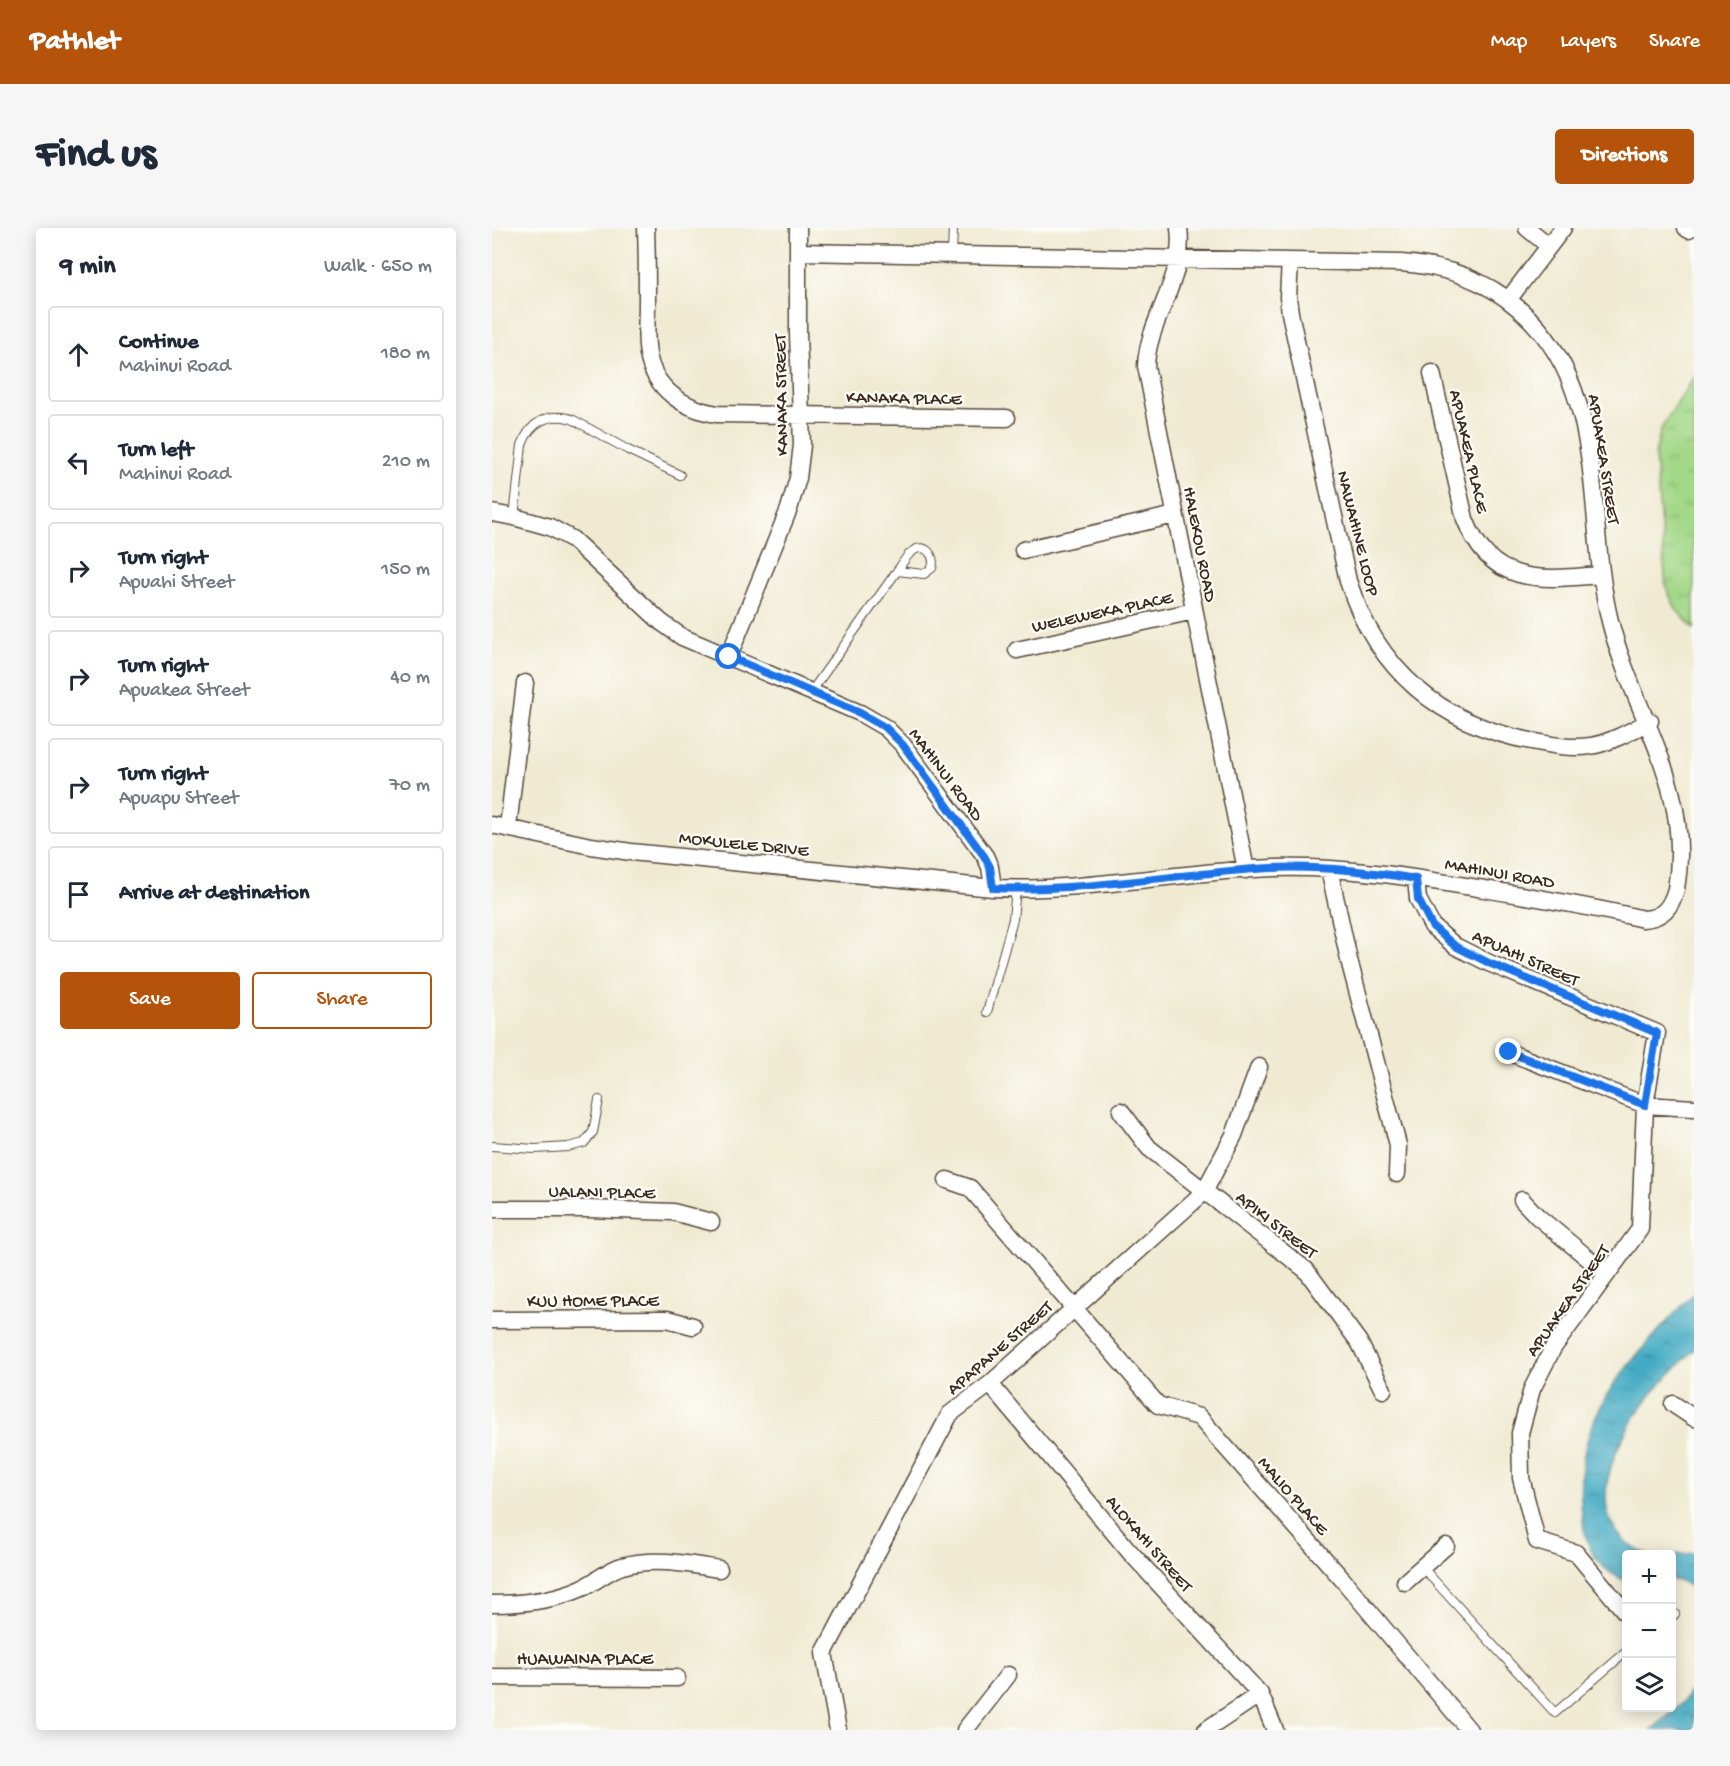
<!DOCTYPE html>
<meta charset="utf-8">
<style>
body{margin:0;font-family:"Gochi Hand",sans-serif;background:#f6f6f7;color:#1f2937}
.controls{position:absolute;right:18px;bottom:18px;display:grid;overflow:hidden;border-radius:6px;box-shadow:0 3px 15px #0003}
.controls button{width:54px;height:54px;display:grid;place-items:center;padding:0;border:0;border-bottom:2px solid #e0e1e3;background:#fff;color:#1f2937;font:30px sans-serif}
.stop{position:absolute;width:18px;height:18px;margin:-14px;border:4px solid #1a73e8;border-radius:50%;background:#fff}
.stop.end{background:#1a73e8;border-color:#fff;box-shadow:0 2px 6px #0008}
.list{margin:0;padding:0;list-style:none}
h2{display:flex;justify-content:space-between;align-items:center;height:78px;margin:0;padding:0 24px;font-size:26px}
h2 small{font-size:20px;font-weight:400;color:#747a83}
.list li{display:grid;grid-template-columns:39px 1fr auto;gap:18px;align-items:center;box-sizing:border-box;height:96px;margin:0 12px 12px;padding:0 12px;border:2px solid #e0e1e3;border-radius:6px}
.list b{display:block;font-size:22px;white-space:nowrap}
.list p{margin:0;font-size:20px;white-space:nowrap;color:#747a83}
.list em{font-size:20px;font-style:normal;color:#747a83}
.actions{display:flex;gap:12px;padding:18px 24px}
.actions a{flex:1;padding:14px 0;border:2px solid #b45309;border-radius:6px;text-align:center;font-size:21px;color:#b45309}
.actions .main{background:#b45309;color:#fff}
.icon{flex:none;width:33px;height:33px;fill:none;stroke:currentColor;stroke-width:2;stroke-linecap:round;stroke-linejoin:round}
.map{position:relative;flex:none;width:1202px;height:1502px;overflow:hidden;border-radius:6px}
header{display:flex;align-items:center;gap:36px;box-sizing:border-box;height:84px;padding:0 30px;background:#b45309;color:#fff}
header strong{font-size:28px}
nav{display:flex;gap:33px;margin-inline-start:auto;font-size:21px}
.intro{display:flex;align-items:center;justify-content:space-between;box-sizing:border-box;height:144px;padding:0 36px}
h1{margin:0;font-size:42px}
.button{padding:15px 27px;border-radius:6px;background:#b45309;color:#fff;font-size:21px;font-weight:700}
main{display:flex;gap:36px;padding:0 36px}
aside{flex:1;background:#fff;border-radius:6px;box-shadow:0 3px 15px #0003}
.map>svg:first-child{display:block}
</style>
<header>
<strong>Pathlet</strong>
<nav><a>Map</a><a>Layers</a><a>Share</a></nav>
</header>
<div class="intro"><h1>Find us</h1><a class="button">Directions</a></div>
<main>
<aside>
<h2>9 min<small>Walk · 650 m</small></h2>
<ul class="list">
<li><svg class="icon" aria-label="ahead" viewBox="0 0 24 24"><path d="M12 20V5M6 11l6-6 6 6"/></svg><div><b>Continue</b><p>Mahinui Road</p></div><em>180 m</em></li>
<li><svg class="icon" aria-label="left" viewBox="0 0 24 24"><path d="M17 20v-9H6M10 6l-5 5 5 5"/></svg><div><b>Turn left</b><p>Mahinui Road</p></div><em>210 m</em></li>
<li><svg class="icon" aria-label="right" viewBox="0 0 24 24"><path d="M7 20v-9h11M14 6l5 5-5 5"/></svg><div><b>Turn right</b><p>Apuahi Street</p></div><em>150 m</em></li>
<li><svg class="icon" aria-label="right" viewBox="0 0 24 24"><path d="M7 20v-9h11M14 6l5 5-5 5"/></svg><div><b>Turn right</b><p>Apuakea Street</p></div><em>40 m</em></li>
<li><svg class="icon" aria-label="right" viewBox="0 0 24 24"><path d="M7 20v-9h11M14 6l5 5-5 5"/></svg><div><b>Turn right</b><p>Apuapu Street</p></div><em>70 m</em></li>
<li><svg class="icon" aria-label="arrive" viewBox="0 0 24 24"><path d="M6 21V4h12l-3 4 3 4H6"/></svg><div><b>Arrive at destination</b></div></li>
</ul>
<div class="actions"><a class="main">Save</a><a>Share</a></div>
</aside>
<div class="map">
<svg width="1202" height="1502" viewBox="0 0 1202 1502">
<defs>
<pattern id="grass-tufts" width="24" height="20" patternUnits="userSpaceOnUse" patternTransform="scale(1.5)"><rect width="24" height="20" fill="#a3d888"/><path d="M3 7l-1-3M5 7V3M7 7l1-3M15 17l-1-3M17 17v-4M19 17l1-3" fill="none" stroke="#8dba75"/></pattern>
<pattern id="water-ripples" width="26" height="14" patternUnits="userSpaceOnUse" patternTransform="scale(1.5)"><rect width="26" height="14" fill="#43aac3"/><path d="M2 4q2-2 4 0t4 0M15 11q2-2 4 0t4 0" fill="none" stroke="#398b9e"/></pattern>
</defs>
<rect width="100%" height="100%" fill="#fdfcf7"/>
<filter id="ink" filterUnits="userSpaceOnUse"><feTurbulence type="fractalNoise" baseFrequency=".0167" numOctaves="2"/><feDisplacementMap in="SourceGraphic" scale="12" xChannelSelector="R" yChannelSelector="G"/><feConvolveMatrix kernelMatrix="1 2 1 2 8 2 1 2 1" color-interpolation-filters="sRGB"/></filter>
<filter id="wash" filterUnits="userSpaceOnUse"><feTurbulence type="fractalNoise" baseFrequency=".008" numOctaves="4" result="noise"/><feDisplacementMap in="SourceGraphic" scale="24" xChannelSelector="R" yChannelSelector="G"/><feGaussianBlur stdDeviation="1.35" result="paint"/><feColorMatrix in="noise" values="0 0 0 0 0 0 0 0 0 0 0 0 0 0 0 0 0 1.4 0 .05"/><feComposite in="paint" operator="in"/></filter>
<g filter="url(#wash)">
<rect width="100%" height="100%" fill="#efead1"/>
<!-- grass -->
<path fill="url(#grass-tufts)" stroke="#6f8153" stroke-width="1.5" d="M1202,148V401L1184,381L1174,359L1163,227L1169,201Z"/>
<!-- water -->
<path fill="url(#water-ripples)" stroke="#3f6a70" stroke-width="1.5" d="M1202,1065V1122C1187,1137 1172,1152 1158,1168C1133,1198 1102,1256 1119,1294C1127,1310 1140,1321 1156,1326H1134V1353C1107,1342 1095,1323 1091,1294C1075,1186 1136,1137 1202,1065Z
M1202,1325V1360L1188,1353L1180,1352V1327Z
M1202,1458V1502H1159L1189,1477Z"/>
</g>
<g filter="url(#ink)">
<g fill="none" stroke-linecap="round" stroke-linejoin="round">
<defs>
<path id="service" d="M460,27L461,0
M22,289L30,217C38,194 57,184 80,191L136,222L188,247
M319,464L405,343C410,337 414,327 421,323C433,314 444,328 440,340L432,346L405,343
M495,784L521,691L524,661
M0,918L43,921L76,919L92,915L101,904L107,872
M930,1339L1063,1485L1134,1424
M1180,1389L1183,1386"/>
<path id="minor" d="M154,0C155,25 155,50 155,75C155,91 153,110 156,126C162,161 192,181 225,186L515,190
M687,0C694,51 656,90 654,138L754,642
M1035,0L1057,18
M1194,0L1197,2
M798,33L796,69L798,85L856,353C885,442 948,496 1039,513C1059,517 1079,521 1099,518C1120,514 1139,503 1158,493
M1016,72L1071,0
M940,145L973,291C999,359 1049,352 1109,347
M0,285L22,289L58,299L80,311L169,394L190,409L368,485L394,500L411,517L493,628L498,639L501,660C595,664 689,643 782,640C851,638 918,649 986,660C1041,669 1097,678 1151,691C1171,690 1179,679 1184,661C1202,558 1139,483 1117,389C1092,282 1118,159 1026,80C993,51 952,38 909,35L306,24
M531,322L683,287
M525,422L702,383
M237,428L297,281L306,250L310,217L306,106V0
M0,597L99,618L139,624L501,660
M16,599L33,455
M837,641L857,732L906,917L905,946
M924,651L926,671L940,698L963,718L997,735L1165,805L1153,877L1148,1001L1061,1120L1040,1161L1028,1205L1029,1250L1045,1313L1084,1325L1134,1385
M1016,824L1153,877L1202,880
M629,883L657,920L814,1042L867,1114L891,1162
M455,952L478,960L666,1177L707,1189L851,1352L977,1502
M1030,972L1045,988L1115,1046
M0,981H97L181,984L219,994
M0,1092L175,1091L201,1098
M498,1156L637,1323L768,1466L783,1502
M1181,1176L1202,1190
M913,1354L954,1318
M0,1376C31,1376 61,1373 90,1360C104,1354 116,1342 130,1338C161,1329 196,1336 227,1341
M0,1449L185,1450
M346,1502L332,1425L458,1186L498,1156L712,964L742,907L767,839
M473,1502L516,1447
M714,1502L768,1466"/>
</defs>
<!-- service casing -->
<use href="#service" stroke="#564739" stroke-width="10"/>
<!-- minor casing -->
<use href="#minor" stroke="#564739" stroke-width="19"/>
<!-- service -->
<use href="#service" stroke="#fff" stroke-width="8"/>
<!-- minor -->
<use href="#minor" stroke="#fff" stroke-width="16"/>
</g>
</g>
<g fill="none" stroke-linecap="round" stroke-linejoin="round" filter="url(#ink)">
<!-- route -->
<path stroke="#1a73e8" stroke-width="8" d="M237,429L368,485L394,500L411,517L492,628L498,639L501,660C593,664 687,645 779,640C828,638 876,643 924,651L926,671L940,698L963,718L997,735L1165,805L1153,877L1017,824"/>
</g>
<g text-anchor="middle" stroke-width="4.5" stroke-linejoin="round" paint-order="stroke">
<!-- street labels -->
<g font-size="18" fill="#3b2a1e" stroke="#fdfcf7">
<text transform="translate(288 167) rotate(-91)" y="6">KANAKA STREET</text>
<text transform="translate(412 169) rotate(1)" y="6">KANAKA PLACE</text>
<text transform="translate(978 223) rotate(77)" y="6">APUAKEA PLACE</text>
<text transform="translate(1113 231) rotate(81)" y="6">APUAKEA STREET</text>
<text transform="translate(867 305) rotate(76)" y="6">NAWAHINE LOOP</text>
<text transform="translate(709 316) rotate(79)" y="6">HALEKOU ROAD</text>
<text transform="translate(610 383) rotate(-12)" y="6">WELEWEKA PLACE</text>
<text transform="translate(455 546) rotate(53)" y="6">MAHINUI ROAD</text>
<text transform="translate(252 615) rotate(6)" y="6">MOKULELE DRIVE</text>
<text transform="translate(1008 644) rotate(10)" y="6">MAHINUI ROAD</text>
<text transform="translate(1034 729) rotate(24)" y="6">APUAHI STREET</text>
<text transform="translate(110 963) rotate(1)" y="6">UALANI PLACE</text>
<text transform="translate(785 996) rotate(38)" y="6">APIKI STREET</text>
<text x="101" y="1078">KUU HOME PLACE</text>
<text transform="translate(1075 1072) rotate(-55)" y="6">APUAKEA STREET</text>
<text transform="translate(507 1119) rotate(-41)" y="6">APAPANE STREET</text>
<text transform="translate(802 1267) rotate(49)" y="6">MALIO PLACE</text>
<text transform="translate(658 1315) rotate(49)" y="6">ALOKAHI STREET</text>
<text x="93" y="1436">HUAWAINA PLACE</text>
</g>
</g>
</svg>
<div class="controls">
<button>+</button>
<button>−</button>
<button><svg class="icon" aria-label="layers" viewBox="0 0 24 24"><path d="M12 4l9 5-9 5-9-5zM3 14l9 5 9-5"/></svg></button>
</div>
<div class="stop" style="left:237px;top:429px"></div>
<div class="stop end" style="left:1017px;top:824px"></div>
</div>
</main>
